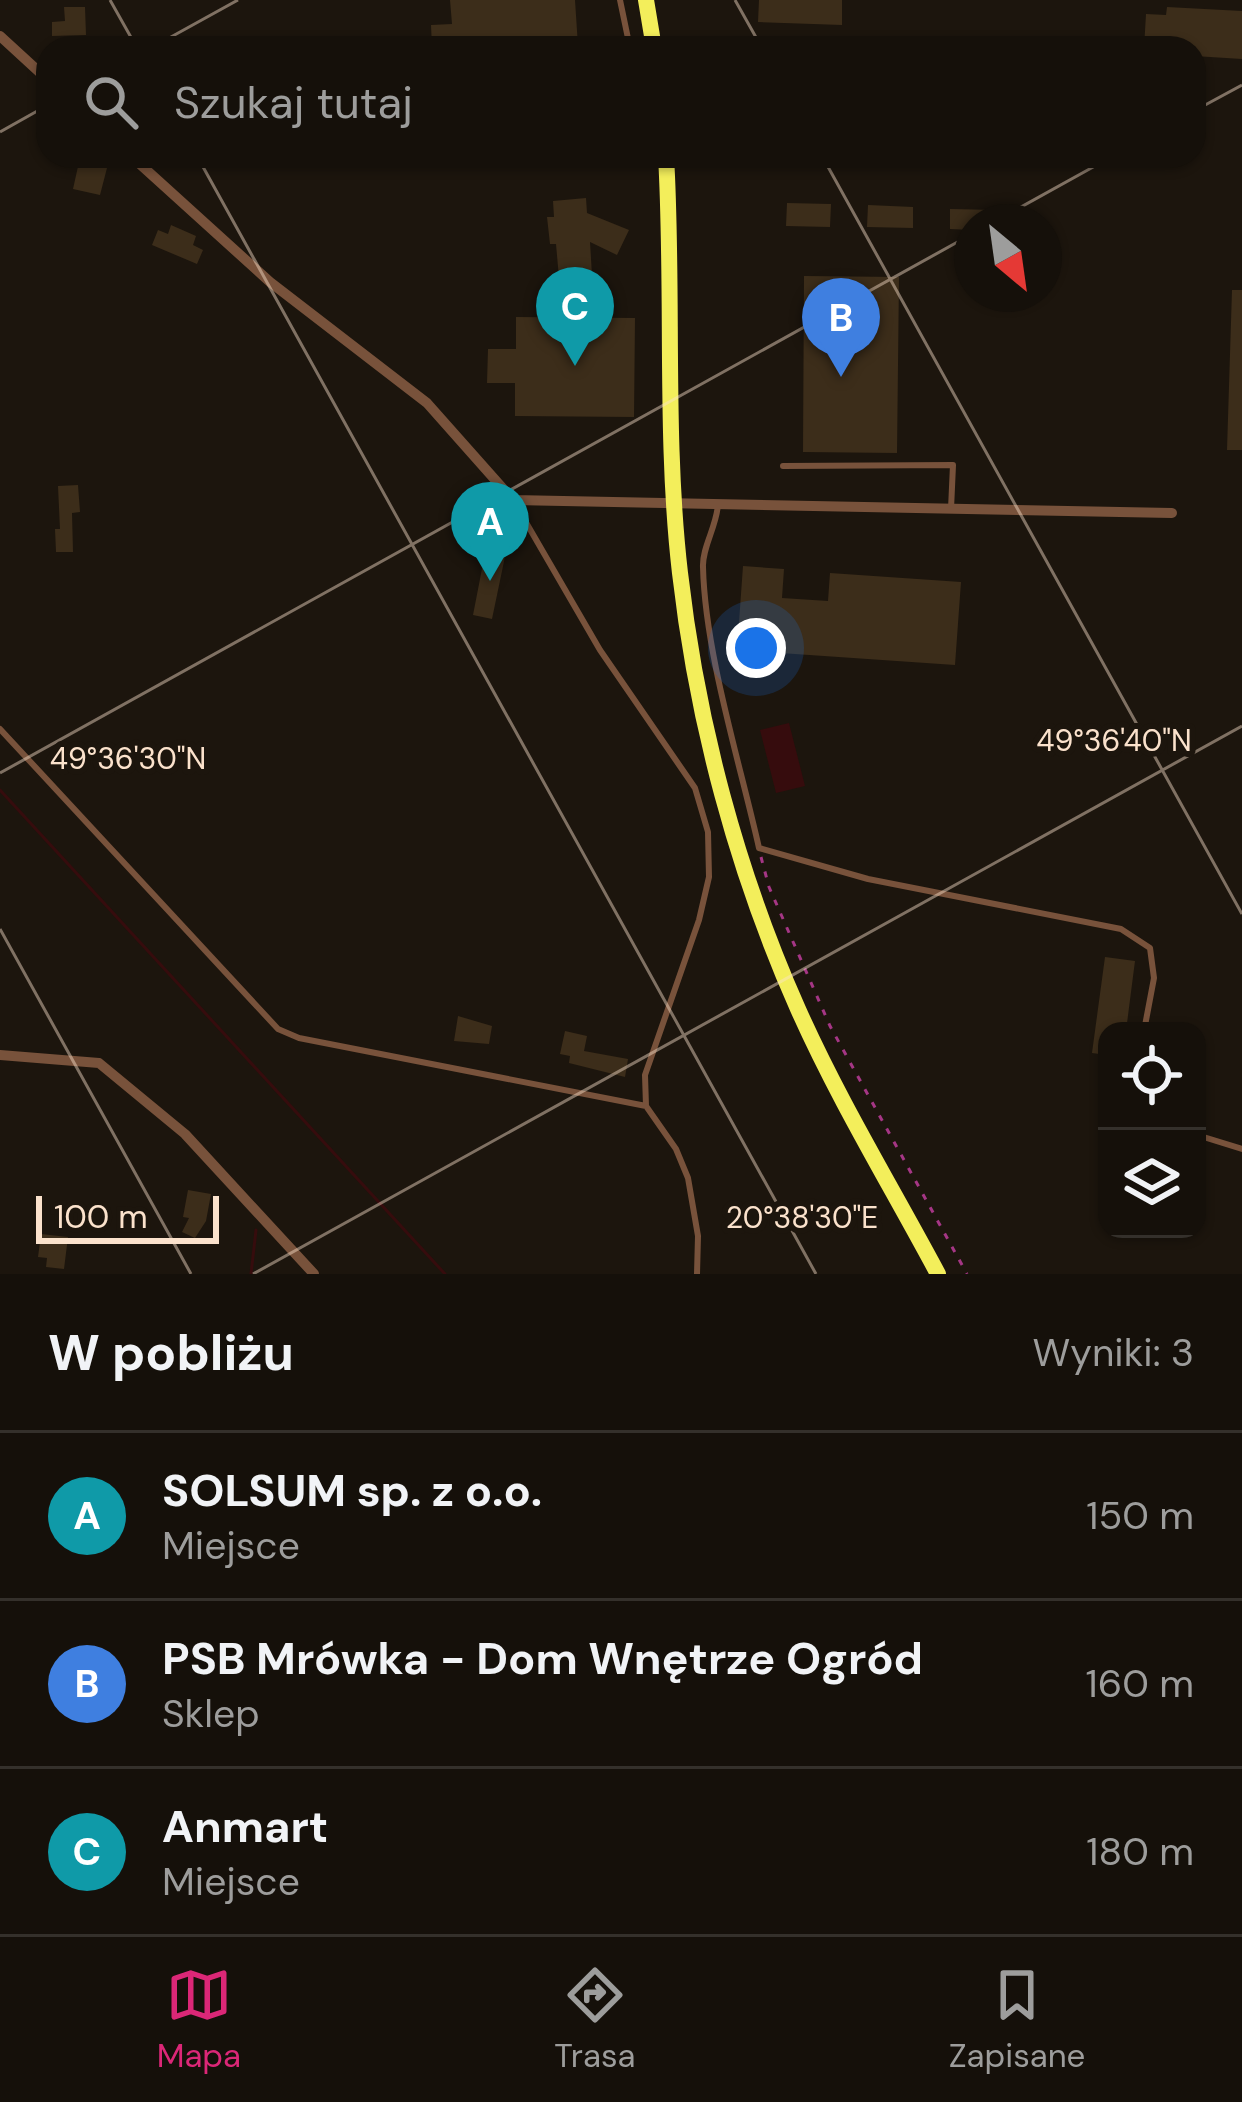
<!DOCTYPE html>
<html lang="pl">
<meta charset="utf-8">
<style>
body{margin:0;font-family:"DM Sans",sans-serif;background:#221e18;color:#f1f3f6}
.controls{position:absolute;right:36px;bottom:36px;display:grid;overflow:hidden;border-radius:24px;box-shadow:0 3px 9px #0004}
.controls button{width:108px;height:108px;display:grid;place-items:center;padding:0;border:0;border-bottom:3px solid #34302b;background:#15100a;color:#f1f3f6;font:60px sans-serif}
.compass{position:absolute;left:954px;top:204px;width:108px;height:108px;border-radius:50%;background:#15100a;box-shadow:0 3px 9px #0004;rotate:151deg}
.scale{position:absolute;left:36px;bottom:30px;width:183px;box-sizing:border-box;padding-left:12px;border:6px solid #fbe2cc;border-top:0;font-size:33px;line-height:42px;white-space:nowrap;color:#fbe2cc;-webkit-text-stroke:9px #1c150d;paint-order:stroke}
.you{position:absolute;left:756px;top:648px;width:42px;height:42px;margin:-30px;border:9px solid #fff;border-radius:50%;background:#1a73e8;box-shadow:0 0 0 18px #1a73e833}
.badge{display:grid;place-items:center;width:78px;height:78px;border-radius:50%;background:#db2777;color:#fff;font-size:39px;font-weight:700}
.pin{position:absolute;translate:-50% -99px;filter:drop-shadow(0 3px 6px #0008)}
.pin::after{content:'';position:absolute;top:63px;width:42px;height:36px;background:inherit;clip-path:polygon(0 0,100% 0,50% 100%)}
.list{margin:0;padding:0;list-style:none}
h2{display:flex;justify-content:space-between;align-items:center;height:156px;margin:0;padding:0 48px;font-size:51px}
h2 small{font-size:39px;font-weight:400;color:#9d9d9c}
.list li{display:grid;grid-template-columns:78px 1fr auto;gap:36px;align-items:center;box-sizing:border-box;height:168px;padding:0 48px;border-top:3px solid #34302b}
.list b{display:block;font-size:45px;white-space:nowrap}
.list p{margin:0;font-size:39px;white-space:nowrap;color:#9d9d9c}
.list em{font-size:39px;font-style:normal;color:#9d9d9c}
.icon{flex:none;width:66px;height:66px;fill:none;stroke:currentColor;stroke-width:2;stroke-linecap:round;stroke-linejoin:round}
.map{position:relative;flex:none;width:1242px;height:1274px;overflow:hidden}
.search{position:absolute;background:#15100a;box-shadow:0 3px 9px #0004;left:36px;right:36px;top:36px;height:132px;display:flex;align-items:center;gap:30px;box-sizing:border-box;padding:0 42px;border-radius:36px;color:#9d9d9c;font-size:45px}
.sheet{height:660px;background:#15100a}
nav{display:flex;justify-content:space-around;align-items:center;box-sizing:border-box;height:168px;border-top:3px solid #34302b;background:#15100a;font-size:33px;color:#9d9d9c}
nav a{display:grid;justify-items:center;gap:6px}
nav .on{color:#db2777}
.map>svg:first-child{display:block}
</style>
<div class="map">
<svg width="1242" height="1274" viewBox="0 0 1242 1274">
<rect width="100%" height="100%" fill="#1c150d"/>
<!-- water -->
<path fill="#360c0d" d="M789,723L805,786L776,793L760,730Z"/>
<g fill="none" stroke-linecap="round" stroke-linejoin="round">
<!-- stream -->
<path stroke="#360c0d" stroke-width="3" d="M0,790L445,1274
M251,1274L256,1230"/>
</g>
<!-- building -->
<path fill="#3c2d1a" d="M450,0H575L578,46L432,48L431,25L452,24Z
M759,0H842V25L758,22Z
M64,7H85L86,35L52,36V22L65,21Z
M1167,7L1242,11V59L1194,56V48H1144L1146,14L1166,15Z
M79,162L107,168L100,195L73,189Z
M586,198L587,213L629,230L617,255L590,242L592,275L559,278L556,244H550L547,217H554L553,201Z
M787,203L831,204L830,227L786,226Z
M868,205L913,207V228L867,227Z
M950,209L996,210L995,222H972V230L950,229Z
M171,225L196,236L193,245L203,250L197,264L152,245L158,230L168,234Z
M804,276L899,277L897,453L803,452Z
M1232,290H1242V450H1227Z
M516,317L635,318L634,417L515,416V383H487L488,349H516Z
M78,485L80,512L72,513L73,552H56L55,529H60L58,486Z
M487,543L507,547L492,619L473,615Z
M743,566L784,569L782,598L828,601L830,573L961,582L955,665L737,650Z
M1105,957L1135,961L1126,1031H1107V1055L1092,1053Z
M458,1016L492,1026L489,1044L454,1041Z
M565,1031L587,1036L584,1051L628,1059L625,1077L569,1063L570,1056L560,1054Z
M188,1190L211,1194L206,1221L195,1238L182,1232L189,1218L183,1217Z
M41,1234L68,1237L64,1269L46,1267L47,1258L38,1257Z"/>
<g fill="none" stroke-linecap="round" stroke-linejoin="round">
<!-- path -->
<path stroke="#a53685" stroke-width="3" stroke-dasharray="6 9" stroke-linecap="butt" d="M761,857L769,887L830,1026L967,1274"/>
<!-- lane -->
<path stroke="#78523b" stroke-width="6" d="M620,0L630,48
M783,466L953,465L951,509
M513,500L600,650L695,788L708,832L709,877L699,920L645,1075L646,1106L676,1149L688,1178L698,1236L697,1274
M718,504C717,526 702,547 703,567C705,653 740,763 759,848L868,879L1121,929L1150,948L1154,978L1144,1031
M0,729L278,1029L299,1038L646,1106
M1197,1135L1242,1149"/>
<!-- street -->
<path stroke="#78523b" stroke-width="10" d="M0,36L48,80
M131,156L270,282L427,403L513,500L1172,513
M0,1055L99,1063L185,1134L314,1274"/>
<!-- primary -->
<path stroke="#f3ee5b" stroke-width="16" d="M646,0L654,48
M666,156C674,294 664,435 680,573C697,722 737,872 798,1009C839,1101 891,1186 938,1274"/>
</g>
<!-- ticks -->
<path fill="none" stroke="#fbe2cc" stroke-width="3" stroke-opacity="0.45" d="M110,0L137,48M735,0L762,48M151,48L238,0M1194,111L1242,85M0,132L48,105M197,156L816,1274M822,156L1242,914M994,222L1113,156M0,773L972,234M0,929L191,1274M253,1274L1242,726"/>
<g font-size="30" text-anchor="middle" fill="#fbe2cc" stroke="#1c150d" stroke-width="12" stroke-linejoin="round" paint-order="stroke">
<text x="1114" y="751">49°36'40"N</text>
<text x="128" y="769">49°36'30"N</text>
<text x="802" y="1228">20°38'30"E</text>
</g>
</svg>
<div class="controls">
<button><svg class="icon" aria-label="locate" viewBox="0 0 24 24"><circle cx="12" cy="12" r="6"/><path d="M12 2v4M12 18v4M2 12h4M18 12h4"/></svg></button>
<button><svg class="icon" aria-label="layers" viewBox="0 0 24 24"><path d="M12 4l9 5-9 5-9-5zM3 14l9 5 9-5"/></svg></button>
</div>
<svg class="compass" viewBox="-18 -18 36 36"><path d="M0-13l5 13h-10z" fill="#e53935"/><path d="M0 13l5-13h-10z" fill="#9d9d9c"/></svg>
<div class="scale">100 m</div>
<div class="you"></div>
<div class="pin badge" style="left:490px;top:581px;background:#0f9aa8">A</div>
<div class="pin badge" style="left:841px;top:377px;background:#3f7fe0">B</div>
<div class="pin badge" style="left:575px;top:366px;background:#0f9aa8">C</div>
<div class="search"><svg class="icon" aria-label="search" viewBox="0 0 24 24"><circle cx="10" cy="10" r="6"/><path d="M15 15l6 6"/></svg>Szukaj tutaj</div>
</div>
<section class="sheet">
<h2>W pobliżu<small>Wyniki: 3</small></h2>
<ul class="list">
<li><span class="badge" style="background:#0f9aa8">A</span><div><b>SOLSUM sp. z o.o.</b><p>Miejsce</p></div><em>150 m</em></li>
<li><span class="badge" style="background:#3f7fe0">B</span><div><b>PSB Mrówka - Dom Wnętrze Ogród</b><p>Sklep</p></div><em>160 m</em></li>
<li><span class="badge" style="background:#0f9aa8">C</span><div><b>Anmart</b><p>Miejsce</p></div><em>180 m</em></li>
</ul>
</section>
<nav>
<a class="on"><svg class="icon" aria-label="map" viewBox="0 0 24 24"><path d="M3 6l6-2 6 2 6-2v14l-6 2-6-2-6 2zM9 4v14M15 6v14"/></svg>Mapa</a>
<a><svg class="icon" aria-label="directions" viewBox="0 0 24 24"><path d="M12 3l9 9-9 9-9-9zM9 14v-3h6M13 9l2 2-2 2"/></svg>Trasa</a>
<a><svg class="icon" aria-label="saved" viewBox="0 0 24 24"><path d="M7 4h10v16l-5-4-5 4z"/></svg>Zapisane</a>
</nav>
